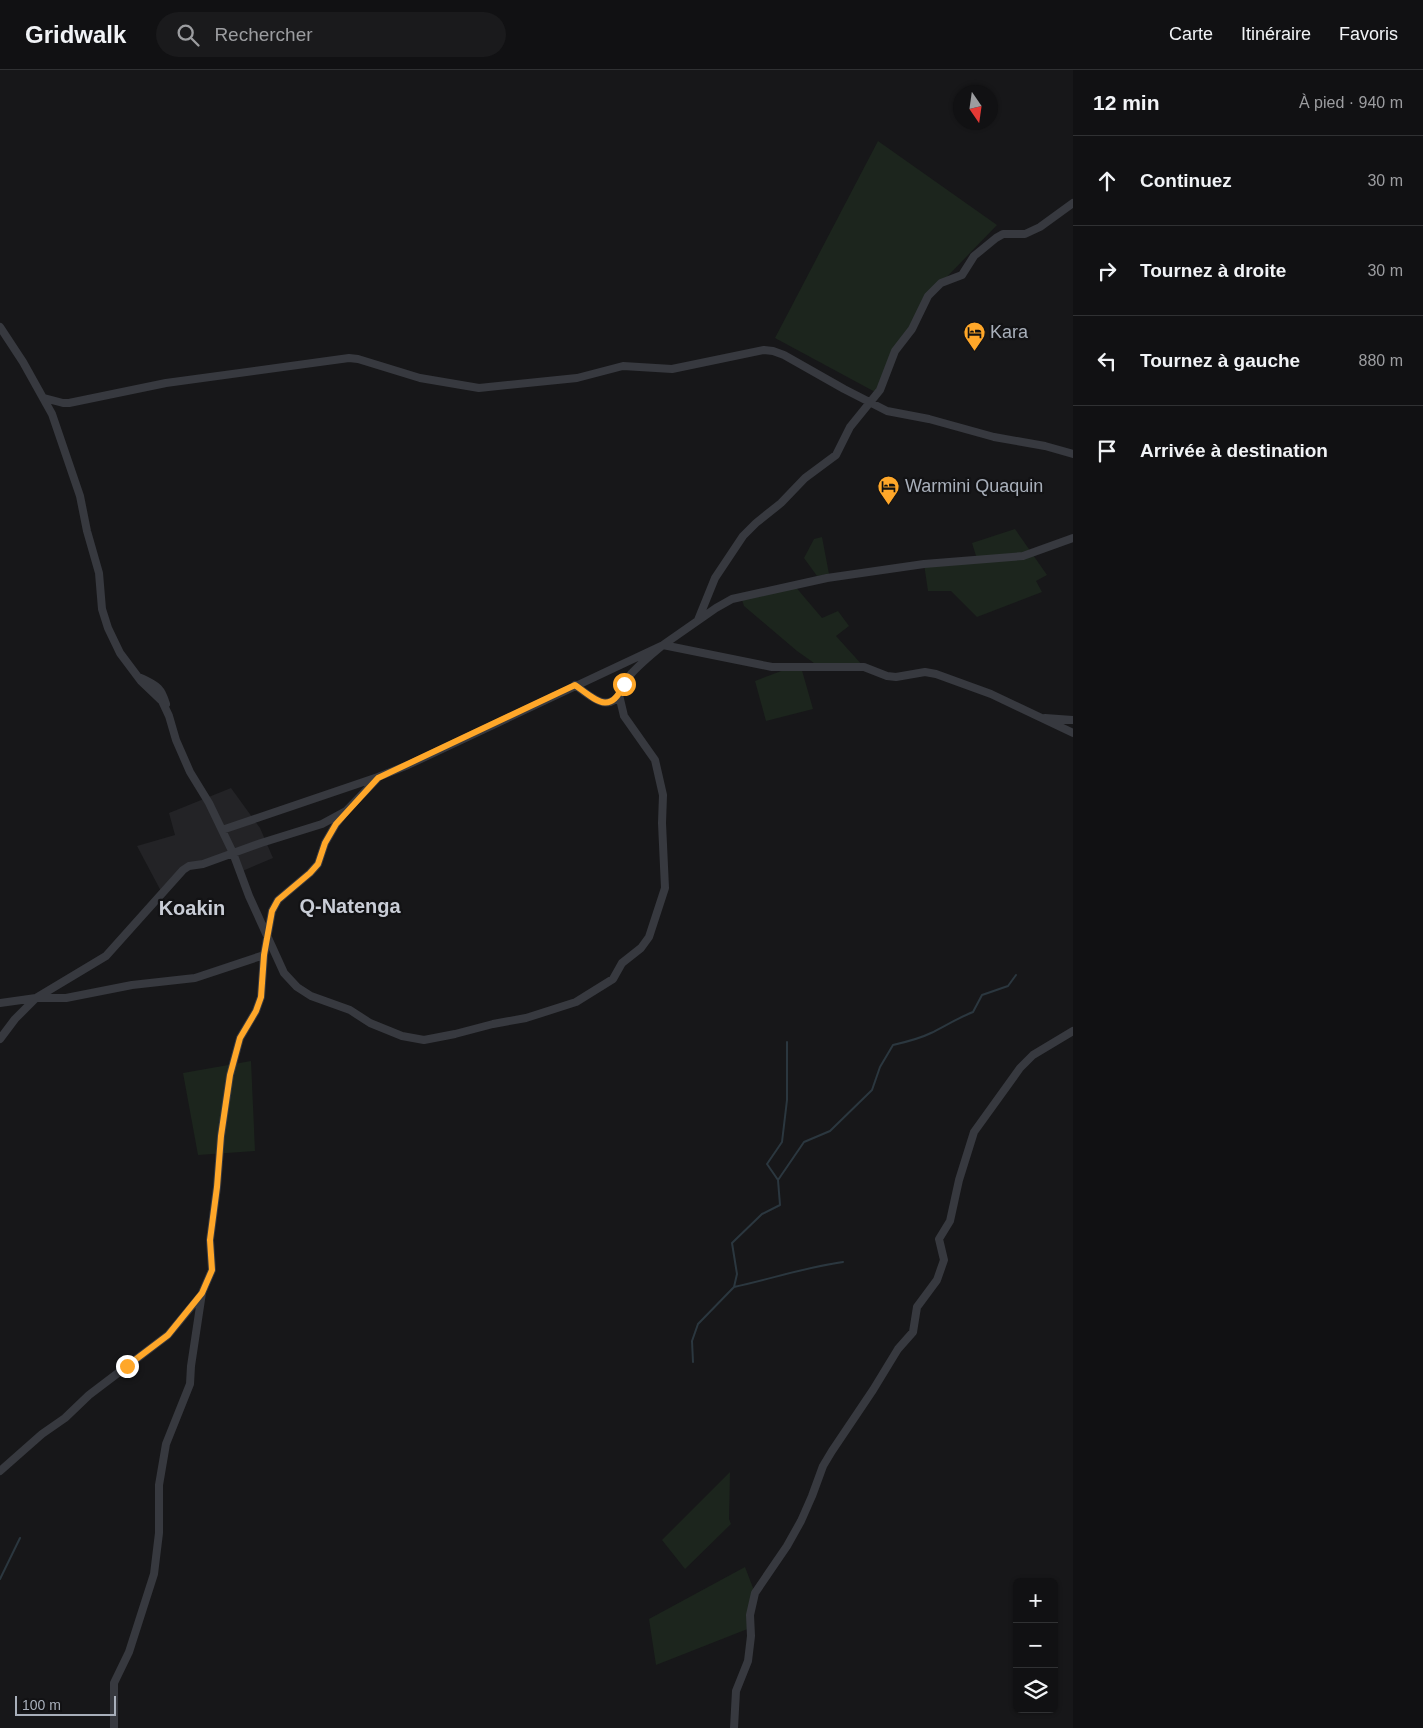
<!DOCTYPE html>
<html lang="fr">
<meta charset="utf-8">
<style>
body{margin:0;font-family:Helvetica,sans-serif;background:#1a1a1c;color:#f1f3f6}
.controls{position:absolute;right:15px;bottom:15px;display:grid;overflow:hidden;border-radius:8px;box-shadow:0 1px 4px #0004}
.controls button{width:45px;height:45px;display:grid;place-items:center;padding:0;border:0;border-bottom:1px solid #303133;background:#111113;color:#f1f3f6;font:25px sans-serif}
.compass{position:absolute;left:953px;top:15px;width:45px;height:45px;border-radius:50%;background:#111113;box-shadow:0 1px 4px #0004;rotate:167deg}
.scale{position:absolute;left:15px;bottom:12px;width:101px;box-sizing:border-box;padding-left:5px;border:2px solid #a8afba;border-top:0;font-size:14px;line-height:18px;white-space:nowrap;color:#a8afba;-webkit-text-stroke:4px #121214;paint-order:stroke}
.stop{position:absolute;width:15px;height:15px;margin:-11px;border:4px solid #ffa729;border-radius:50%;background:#fff}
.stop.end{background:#ffa729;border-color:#fff;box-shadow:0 1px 5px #0008}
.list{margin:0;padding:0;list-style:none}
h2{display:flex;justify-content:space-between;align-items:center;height:65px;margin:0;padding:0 20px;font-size:21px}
h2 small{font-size:16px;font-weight:400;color:#9c9da0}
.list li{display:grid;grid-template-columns:32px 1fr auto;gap:15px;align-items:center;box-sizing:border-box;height:90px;padding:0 20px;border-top:1px solid #303133}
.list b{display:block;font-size:19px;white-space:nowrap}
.list em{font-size:16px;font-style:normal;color:#9c9da0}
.icon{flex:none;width:28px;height:28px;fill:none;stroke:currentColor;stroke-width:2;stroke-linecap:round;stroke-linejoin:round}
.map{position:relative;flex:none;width:1073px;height:1658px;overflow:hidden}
header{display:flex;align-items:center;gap:30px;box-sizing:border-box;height:70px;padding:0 25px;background:#111113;border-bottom:1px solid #303133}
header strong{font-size:24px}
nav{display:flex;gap:28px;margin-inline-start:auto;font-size:18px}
.search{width:350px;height:45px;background:#1a1a1c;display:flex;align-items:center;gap:12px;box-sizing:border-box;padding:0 18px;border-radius:28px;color:#9c9da0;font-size:19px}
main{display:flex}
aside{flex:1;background:#111113}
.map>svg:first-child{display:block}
</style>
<header>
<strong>Gridwalk</strong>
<div class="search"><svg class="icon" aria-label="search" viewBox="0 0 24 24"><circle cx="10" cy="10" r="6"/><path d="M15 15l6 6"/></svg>Rechercher</div>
<nav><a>Carte</a><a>Itinéraire</a><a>Favoris</a></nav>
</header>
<main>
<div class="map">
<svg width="1073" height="1658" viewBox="0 0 1073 1658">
<rect width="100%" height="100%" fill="#171719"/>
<!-- built -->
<path fill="#232326" d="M231,718L260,758L273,788L240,802L232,783L189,796L162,823L137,776L175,765L169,743Z"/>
<!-- green -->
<path fill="#1c251d" d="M878,71L997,155L941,213L895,281L877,323L775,268Z
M1015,459L1047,505L1036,511L1042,522L977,547L951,521H928L924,494L977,489L972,473Z
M822,467L829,504L817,506L804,488L814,469Z
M794,515L822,548L838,541L849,556L836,566L864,597L814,593L797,581L744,536L741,527Z
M792,597H801L813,639L766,651L755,611Z
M251,991L255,1081L198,1085L183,1003Z
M730,1402L729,1449L731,1454L685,1499L662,1470Z
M745,1497L755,1523L750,1558L656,1595L649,1549Z"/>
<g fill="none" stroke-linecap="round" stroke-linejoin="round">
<!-- stream -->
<path stroke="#2b373f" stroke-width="2" d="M778,1110L767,1094L782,1072L787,1030V972
M734,1217C771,1209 806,1197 843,1192
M693,1292L692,1271L698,1254L734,1217L737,1204L732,1173L762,1144L780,1135L778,1110L804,1072L830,1061L872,1020L880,997L893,975C906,972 919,969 931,963C945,956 958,948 973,942L982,925L1008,916L1016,905
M0,1509L20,1468"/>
<!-- minor -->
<path stroke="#37393f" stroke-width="8" d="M0,257L23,292L52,344L80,426L87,461L99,503L102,539L108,558L120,583L141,611L162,631L169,646L176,670L190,702L209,733L233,783L249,826L284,903L297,917L311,926L350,940L370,953L402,966L424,970L455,964L493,954L526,948L576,932L613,909L622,893L641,878L649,867L665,818L662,753L663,725L655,690L624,646L619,625
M44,328L63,333H69L166,313L349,288L358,289L420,308L479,318L577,308L623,296L672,299L764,280L773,281L784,285L844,319L887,341L929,349L994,367L1045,376L1073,384
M698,550L715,508L743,466L756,453L781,433L805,408L836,385L850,357L880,320L895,281L912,259L928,226L941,213L962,205L974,186L996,168L1003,164H1025L1040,157L1073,133
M141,608C157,616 161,617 166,634
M575,615C587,624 607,643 619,625C623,618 625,611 631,604C640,594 652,584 663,575L772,597H864L887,606L896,607L925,602L936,604L991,624L1073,663
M1045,648L1073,650
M222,760L378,707L408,695L663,575L716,538L732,529L827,508L924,494L1023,486L1073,468
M0,933L36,928L106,886L183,800L189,796L203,794L261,773L322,754L346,741L377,709
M0,969L15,949L36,928H66L132,915L195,908L264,885
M0,1401L42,1364L65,1348L89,1325L168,1265L201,1225
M114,1658V1613L129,1582L154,1504L159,1463V1415L166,1374L190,1314L191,1296L202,1223L212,1200L210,1170L217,1117L221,1066L230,1005L240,968L256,941L261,927L264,885L272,841L278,830L310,803L318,794L325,773L336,754L346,741
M734,1658L736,1621L748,1591L751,1566L750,1545L755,1523L787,1476L801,1451L812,1426L823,1396L832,1381L873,1320L898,1279L913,1262L917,1237L937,1210L944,1190L939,1169L950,1151L959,1110L974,1062L1020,998L1033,985L1073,961"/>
</g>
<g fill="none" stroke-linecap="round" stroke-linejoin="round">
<!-- route -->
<path stroke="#ffa729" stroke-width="6" d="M127,1296L168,1265L202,1223L212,1200L210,1170L217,1117L221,1066L230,1005L240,968L256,941L261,927L264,885L272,841L278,830L310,803L318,794L325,773L336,754L378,708L575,615C596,630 610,646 624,614"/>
</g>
<!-- icons -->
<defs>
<symbol id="hotel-pin" viewBox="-11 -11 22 30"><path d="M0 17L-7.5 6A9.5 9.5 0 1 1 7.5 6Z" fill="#ffa729" stroke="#121214"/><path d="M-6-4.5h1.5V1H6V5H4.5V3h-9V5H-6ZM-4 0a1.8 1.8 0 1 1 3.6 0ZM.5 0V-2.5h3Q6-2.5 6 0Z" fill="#111"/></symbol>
</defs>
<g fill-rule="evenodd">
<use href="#hotel-pin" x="962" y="250" width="25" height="34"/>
<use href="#hotel-pin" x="876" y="404" width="25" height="34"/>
</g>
<g text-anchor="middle" stroke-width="4.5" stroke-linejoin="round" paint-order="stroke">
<!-- poi labels -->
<g font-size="18" fill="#a8afba" stroke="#121214" text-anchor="start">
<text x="990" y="268">Kara</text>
<text x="905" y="422">Warmini Quaquin</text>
</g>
<!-- quarter labels -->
<g font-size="20" font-weight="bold" fill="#c9cdd6" stroke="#121214">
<text x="350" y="843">Q-Natenga</text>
<text x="192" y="845">Koakin</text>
</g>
</g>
</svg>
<div class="controls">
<button>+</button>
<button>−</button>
<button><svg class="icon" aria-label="layers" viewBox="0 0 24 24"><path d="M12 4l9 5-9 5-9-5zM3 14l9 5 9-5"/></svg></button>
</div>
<svg class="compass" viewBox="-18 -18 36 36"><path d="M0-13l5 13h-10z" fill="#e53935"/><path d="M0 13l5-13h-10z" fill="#9c9da0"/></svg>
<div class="scale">100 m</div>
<div class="stop" style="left:624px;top:614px"></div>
<div class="stop end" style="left:127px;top:1296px"></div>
</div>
<aside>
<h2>12 min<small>À pied · 940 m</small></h2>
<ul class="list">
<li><svg class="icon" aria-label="ahead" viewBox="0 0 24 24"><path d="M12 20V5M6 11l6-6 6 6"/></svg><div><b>Continuez</b></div><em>30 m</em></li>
<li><svg class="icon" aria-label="right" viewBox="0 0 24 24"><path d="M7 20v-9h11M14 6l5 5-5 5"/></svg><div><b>Tournez à droite</b></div><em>30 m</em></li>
<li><svg class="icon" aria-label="left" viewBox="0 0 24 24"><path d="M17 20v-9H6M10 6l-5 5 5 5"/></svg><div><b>Tournez à gauche</b></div><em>880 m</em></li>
<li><svg class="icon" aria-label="arrive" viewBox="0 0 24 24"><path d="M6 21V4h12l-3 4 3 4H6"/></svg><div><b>Arrivée à destination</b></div></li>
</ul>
</aside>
</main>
